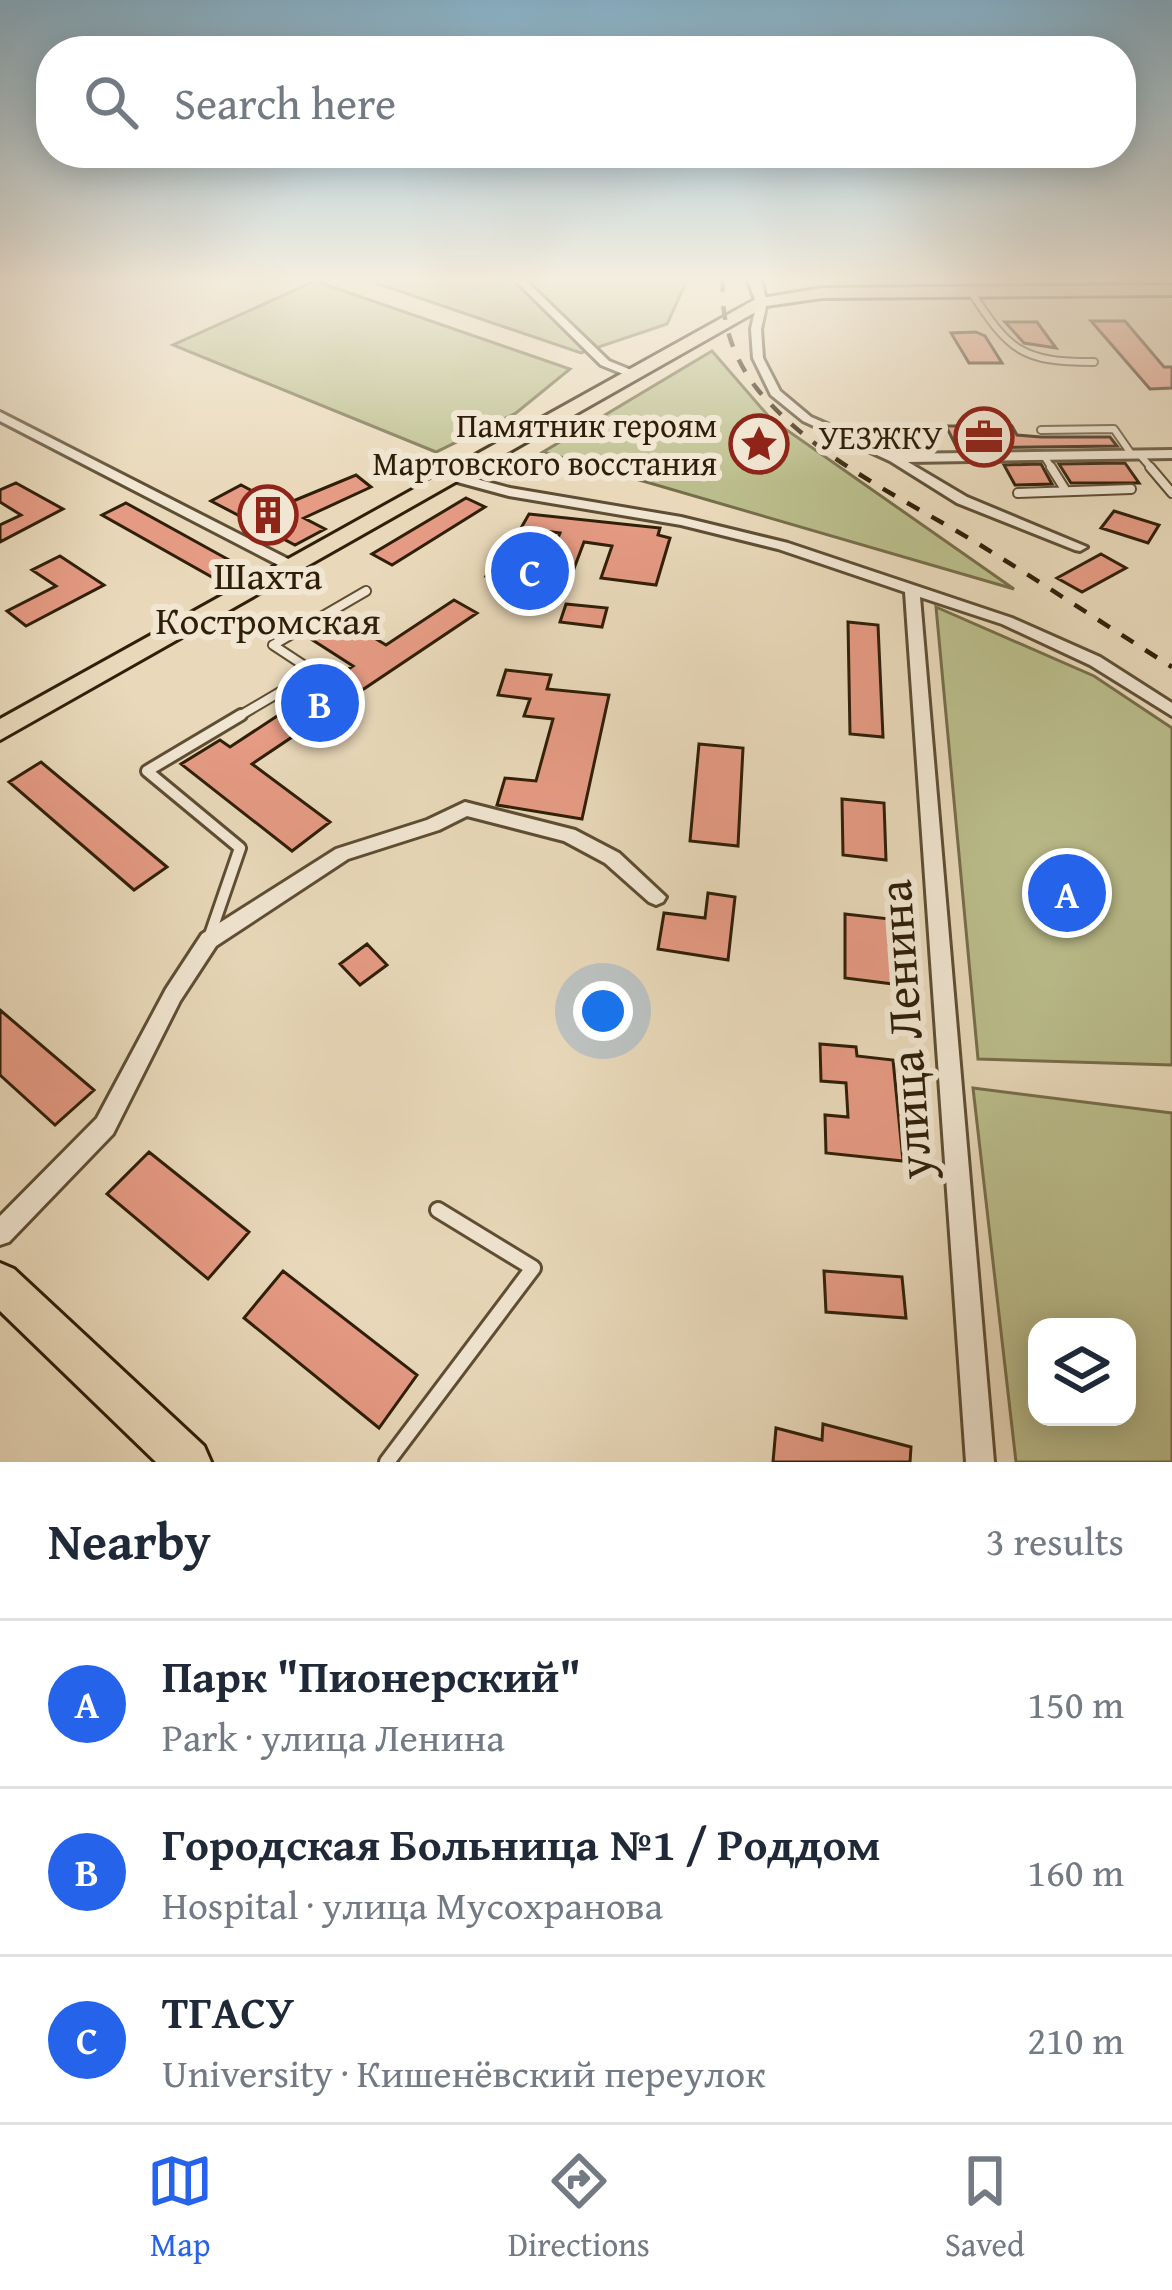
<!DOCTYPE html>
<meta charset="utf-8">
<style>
body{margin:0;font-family:"Gentium Book Plus",serif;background:#f2f2f3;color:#1f2937}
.controls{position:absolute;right:36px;bottom:36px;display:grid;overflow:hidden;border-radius:24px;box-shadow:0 6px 30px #0003}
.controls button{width:108px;height:108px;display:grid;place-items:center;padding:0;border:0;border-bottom:3px solid #e0e1e3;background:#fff;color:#1f2937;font:60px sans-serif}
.you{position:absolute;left:603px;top:1011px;width:42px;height:42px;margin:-30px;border:9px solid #fff;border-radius:50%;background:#1a73e8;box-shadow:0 0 0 18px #1a73e833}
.badge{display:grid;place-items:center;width:78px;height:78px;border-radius:50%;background:#2563eb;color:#fff;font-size:39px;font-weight:700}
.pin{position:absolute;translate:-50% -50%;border:6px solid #fff;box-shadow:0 3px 12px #0006}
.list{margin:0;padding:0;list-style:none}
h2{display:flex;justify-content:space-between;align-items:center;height:156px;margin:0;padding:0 48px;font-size:51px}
h2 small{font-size:39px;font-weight:400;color:#747a83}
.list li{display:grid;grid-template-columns:78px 1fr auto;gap:36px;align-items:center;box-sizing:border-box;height:168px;padding:0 48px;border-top:3px solid #e0e1e3}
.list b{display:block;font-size:45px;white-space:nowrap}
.list p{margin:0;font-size:39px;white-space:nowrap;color:#747a83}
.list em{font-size:39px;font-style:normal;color:#747a83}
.icon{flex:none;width:66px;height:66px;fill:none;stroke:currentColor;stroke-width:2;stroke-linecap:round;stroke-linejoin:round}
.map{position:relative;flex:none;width:1172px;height:1462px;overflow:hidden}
.search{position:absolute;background:#fff;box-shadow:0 6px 30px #0003;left:36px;right:36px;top:36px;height:132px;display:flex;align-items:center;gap:30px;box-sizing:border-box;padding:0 42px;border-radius:48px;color:#747a83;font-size:45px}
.sheet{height:660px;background:#fff}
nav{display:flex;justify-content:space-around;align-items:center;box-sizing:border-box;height:168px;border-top:3px solid #e0e1e3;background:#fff;font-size:33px;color:#747a83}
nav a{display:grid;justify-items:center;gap:6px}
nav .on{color:#2563eb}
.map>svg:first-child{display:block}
</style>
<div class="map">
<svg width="1172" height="1462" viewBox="0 0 1172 1462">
<rect width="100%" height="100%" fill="#e9d9ba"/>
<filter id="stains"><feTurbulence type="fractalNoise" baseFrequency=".00167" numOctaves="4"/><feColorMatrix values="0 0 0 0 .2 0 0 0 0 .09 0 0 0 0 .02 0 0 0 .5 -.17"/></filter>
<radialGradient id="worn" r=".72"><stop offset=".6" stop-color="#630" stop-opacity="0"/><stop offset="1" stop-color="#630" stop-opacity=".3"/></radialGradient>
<!-- green -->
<path fill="#bbbe8c" stroke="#756e4a" stroke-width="3" fill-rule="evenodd" d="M361,278H688L667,324L581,353Z
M315,281L570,369L516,413L436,452L173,345Z
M712,351L771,419L1014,589L543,452Z
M936,607L1094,676L1172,728V1065L978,1059Z
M973,1088L1172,1113V1462H1016ZM1037,1327H1127V1417H1037Z"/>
<!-- building -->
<path fill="#e69b84" stroke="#2f1f08" stroke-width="3" d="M1091,321H1125L1164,367H1172V388L1150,389Z
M1005,322H1037L1056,348L1024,343Z
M976,332L985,336L1002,363H969L951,333Z
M946,426H1012L1017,435L1041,437H1110L1117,446L957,448Z
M1125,463L1139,483H1071L1059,464Z
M1041,464L1052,484L1015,485L1004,465Z
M356,475L371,487L304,518L325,529L295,545L211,501L241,485L281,506Z
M16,483L63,509L0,542V525L21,515L0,502V490Z
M466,498L485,507L392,565L372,554Z
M126,503L249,571L226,585L102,515Z
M1114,511L1159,525L1148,543L1101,528Z
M529,514L660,528L658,535L670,538L656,585L601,578L612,546L584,542L567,587L486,576L496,557L547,563L560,533L521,528Z
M1101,554L1126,568L1082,592L1057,578Z
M60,556L104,585L26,626L7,611L56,586L32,570Z
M454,600L477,613L252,764L330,822L292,851L181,764L220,740L230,747L353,666L311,639L343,619L386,645Z
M566,604L607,608L602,627L560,622Z
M848,622L878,625L883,737L850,734Z
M506,670L551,675L547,689L609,695L582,819L497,805L505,778L536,781L553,719L524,716L530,699L498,695Z
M699,744L743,748L738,846L690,841Z
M41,762L167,867L134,890L9,782Z
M842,799L884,803L886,860L843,855Z
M708,893L735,897L728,960L658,949L664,913L705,918Z
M845,914L890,919L893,984L845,978Z
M367,944L387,965L360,985L340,964Z
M0,1010L94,1090L55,1125L0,1075Z
M820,1044L856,1047L857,1056L893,1060L903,1161L826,1153L825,1115L848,1117L846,1083L821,1081Z
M149,1152L249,1232L208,1279L107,1194Z
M283,1271L417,1375L379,1428L244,1318Z
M824,1271L902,1277L906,1318L826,1312Z
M823,1424L911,1447L910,1462H773L776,1428L822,1440Z"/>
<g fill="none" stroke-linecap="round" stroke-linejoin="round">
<defs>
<path id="lane-far3" d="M971,292C1010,351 1021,362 1094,362
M1041,430L1114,429L1132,455
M1140,455L1153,470
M1044,456L1053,470"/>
<path id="lane-far2" d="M1051,467L1066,491
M1150,467L1172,493
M1018,493L1131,489
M236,718L314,672L273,645L366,591"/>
<path id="lane-far1" d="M210,935L240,848L147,771L241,715"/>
<path id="lane" d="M387,1462L533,1268L438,1210"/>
<path id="street" d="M513,278H523L609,361L636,372V376H628L601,365Z
M762,299L767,302L761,329L763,358L780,391L811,417L896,454L1172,450V458L908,462L967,497L1087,547L1080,551L1075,550L957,503L890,461L803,421L771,395L753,358L751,329L757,302Z
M0,412L298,564L300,567L298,570H288L0,421Z
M454,473L510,488L681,517L788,543L1012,618L1100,657L1172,703V716L1090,665L1002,624L920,597L994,1462H966L905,592L778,549L681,525L509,496L450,480L448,477Z
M465,802L575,830L619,853L666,897L663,902L656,905L649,902L605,863L564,841L467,816L439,830L348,859L216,946L180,1001L113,1134L9,1242L0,1245V1216L97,1118L166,989L202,934L336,849L427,820Z"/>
<path id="secondary" d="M747,278H761L767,305H757Z"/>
<path id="primary" d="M1172,285V295L822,298L766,306L0,740V719L756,299L822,288Z
M0,1263L14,1269L204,1446L211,1462H156L0,1311Z"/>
</defs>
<!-- lane-far3 casing -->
<use href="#lane-far3" stroke="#5e4e34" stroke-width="10"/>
<!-- lane-far2 casing -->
<use href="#lane-far2" stroke="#5e4e34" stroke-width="12"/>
<!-- lane-far1 casing -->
<use href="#lane-far1" stroke="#5e4e34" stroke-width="16"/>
<!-- lane casing -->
<use href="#lane" stroke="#5e4e34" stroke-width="20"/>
<!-- street casing -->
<use href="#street" stroke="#5e4e34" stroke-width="6"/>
<!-- secondary casing -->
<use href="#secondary" stroke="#2f1f08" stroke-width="6"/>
<!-- primary casing -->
<use href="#primary" stroke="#2f1f08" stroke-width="6"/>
<!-- lane-far3 -->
<use href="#lane-far3" stroke="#f1e6d2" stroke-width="6"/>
<!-- lane-far2 -->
<use href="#lane-far2" stroke="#f1e6d2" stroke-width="8"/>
<!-- lane-far1 -->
<use href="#lane-far1" stroke="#f1e6d2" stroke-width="10"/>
<!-- lane -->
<use href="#lane" stroke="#f1e6d2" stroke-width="14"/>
<!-- street -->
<use href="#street" fill="#f1e6d2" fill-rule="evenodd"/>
<!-- secondary -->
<use href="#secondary" fill="#f1e6d2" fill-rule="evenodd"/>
<!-- primary -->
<use href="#primary" fill="#e9d9ba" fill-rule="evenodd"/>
<!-- rail -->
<path stroke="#2f1f08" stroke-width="4.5" stroke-dasharray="14 14" stroke-linecap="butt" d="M723,278C720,319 732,357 758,390C815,458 902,498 977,543C1042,583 1107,626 1172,667"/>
</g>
<!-- sky -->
<linearGradient id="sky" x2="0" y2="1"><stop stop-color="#87b6d1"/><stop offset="0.58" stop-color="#f5eee0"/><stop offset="1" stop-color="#f5eee0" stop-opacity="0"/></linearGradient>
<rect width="1172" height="482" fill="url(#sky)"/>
<!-- icons -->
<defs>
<symbol id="office-ring" viewBox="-11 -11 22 22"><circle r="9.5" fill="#f1e6d2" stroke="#8f2418" stroke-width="1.5"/><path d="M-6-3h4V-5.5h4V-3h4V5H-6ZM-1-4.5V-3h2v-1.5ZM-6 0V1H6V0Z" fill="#8f2418"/></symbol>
<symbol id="sight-ring" viewBox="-11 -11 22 22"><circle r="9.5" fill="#f1e6d2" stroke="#8f2418" stroke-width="1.5"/><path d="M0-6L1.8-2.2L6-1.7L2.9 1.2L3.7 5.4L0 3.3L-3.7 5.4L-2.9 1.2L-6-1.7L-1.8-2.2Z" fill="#8f2418"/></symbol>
<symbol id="building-ring" viewBox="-11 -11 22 22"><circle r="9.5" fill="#f1e6d2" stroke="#8f2418" stroke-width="1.5"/><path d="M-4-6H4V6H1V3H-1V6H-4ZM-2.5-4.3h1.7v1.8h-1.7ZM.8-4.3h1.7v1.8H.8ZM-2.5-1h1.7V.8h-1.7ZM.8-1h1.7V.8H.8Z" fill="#8f2418"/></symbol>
</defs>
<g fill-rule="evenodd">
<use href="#office-ring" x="951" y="404" width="66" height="66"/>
<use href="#sight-ring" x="726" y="411" width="66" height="66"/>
<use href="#building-ring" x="235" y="482" width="66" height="66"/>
</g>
<g text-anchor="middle" stroke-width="12" stroke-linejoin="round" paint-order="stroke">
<!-- far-poi labels -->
<g font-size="33" fill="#2f1f08" stroke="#f1e6d2" text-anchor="end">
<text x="717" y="437">Памятник героям<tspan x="717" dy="38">Мартовского восстания</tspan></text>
<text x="942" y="449">УЕЗЖКУ</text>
</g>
<!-- poi labels -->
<g font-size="39" fill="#2f1f08" stroke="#f1e6d2">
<text x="268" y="589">Шахта<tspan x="268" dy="45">Костромская</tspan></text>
</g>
<!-- near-street labels -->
<g font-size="48" fill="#2f1f08" stroke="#f1e6d2">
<text transform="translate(904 1030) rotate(-94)" y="17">улица Ленина</text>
</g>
</g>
<rect width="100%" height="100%" filter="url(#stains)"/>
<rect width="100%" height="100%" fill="url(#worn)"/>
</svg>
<div class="controls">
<button><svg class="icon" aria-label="layers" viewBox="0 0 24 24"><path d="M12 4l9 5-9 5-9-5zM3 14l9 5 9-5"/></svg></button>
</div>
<div class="you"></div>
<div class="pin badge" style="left:1067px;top:893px">A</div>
<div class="pin badge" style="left:320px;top:703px">B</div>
<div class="pin badge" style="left:530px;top:571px">C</div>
<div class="search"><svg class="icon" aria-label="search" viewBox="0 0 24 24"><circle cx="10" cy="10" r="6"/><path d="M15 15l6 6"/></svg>Search here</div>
</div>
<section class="sheet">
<h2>Nearby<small>3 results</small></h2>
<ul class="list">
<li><span class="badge">A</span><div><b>Парк &quot;Пионерский&quot;</b><p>Park · улица Ленина</p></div><em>150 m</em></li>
<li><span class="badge">B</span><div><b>Городская Больница №1 / Роддом</b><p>Hospital · улица Мусохранова</p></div><em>160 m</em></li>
<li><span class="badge">C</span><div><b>ТГАСУ</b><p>University · Кишенёвский переулок</p></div><em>210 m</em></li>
</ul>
</section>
<nav>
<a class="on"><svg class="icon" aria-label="map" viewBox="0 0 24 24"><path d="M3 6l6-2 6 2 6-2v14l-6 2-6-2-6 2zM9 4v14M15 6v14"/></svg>Map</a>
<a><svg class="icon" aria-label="directions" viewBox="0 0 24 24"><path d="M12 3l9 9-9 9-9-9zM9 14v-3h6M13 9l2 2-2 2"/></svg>Directions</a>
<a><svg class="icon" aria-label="saved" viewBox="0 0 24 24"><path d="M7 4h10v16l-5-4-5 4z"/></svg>Saved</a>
</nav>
